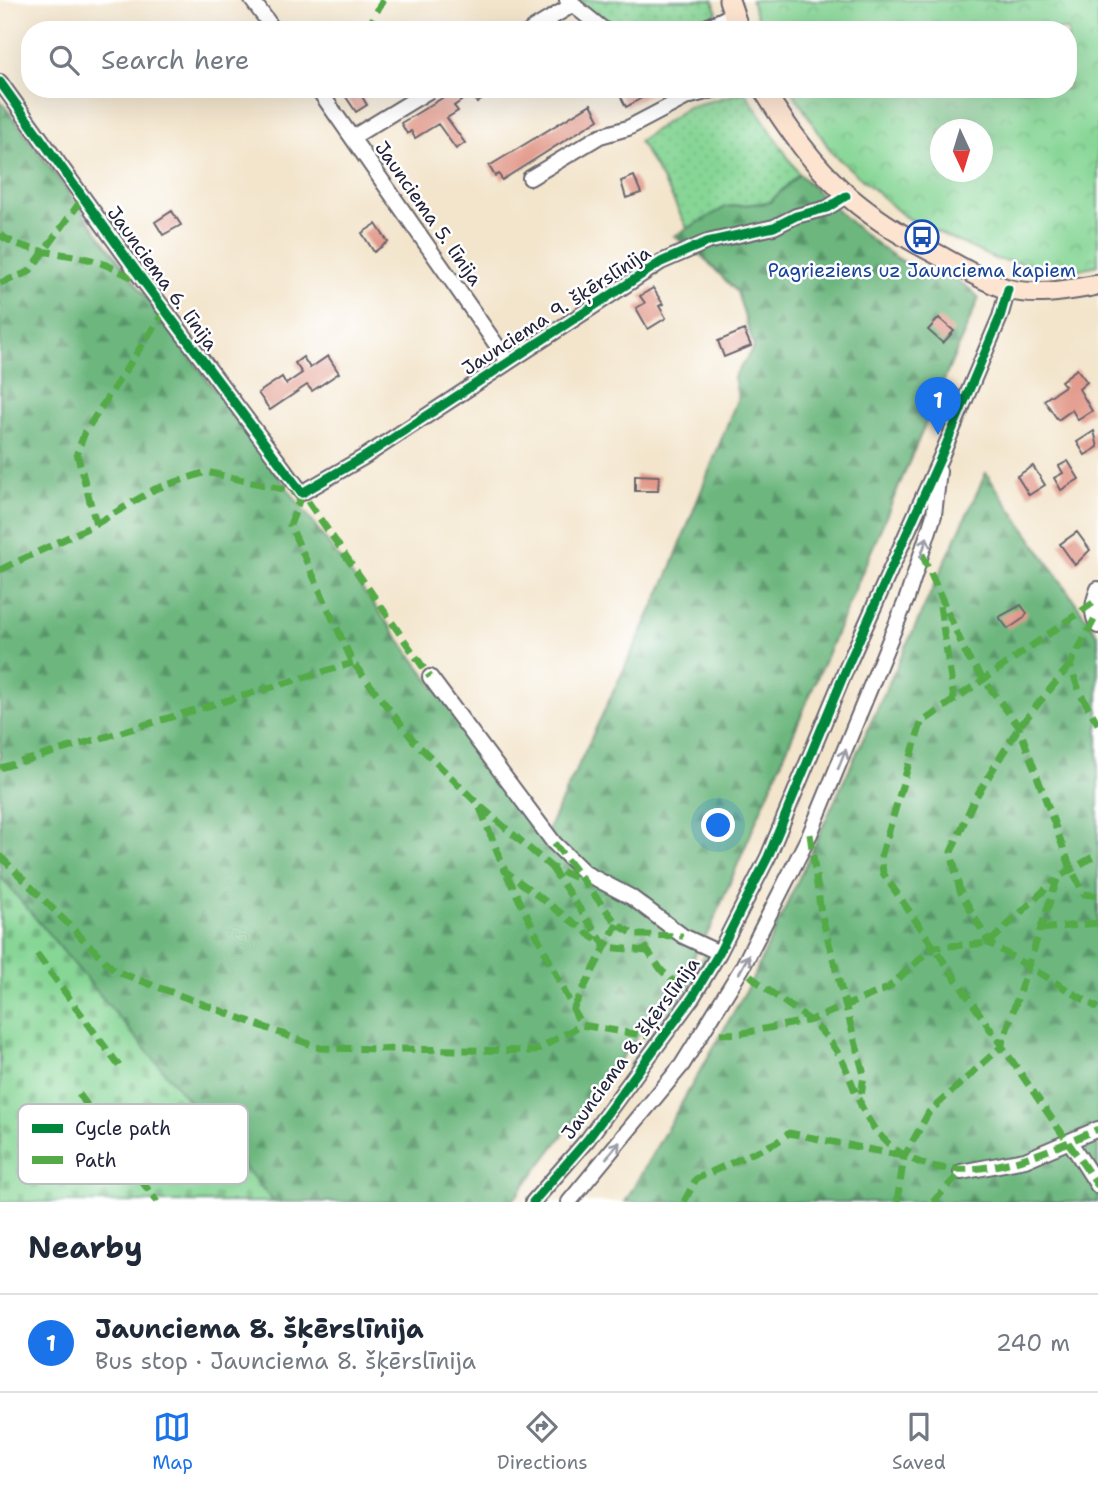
<!DOCTYPE html>
<meta charset="utf-8">
<style>
body{margin:0;font-family:"Shantell Sans",sans-serif;background:#f2f2f3;color:#1f2937}
.compass{position:absolute;left:930px;top:119px;width:63px;height:63px;border-radius:50%;background:#fff;box-shadow:0 7px 28px #0002;rotate:176deg}
.you{position:absolute;left:719px;top:826px;width:24px;height:24px;margin:-18px;border:5px solid #fff;border-radius:50%;background:#1a73e8;box-shadow:0 0 0 10px #1a73e833}
.badge{display:grid;place-items:center;width:46px;height:46px;border-radius:50%;background:#1a73e8;color:#fff;font-size:23px;font-weight:700}
.pin{position:absolute;translate:-50% -58px;filter:drop-shadow(0 2px 4px #0008)}
.pin::after{content:'';position:absolute;top:37px;width:24px;height:21px;background:inherit;clip-path:polygon(0 0,100% 0,50% 100%)}
.list{margin:0;padding:0;list-style:none}
h2{display:flex;justify-content:space-between;align-items:center;height:91px;margin:0;padding:0 28px;font-size:30px}
h2 small{font-size:23px;font-weight:400;color:#747a83}
.list li{display:grid;grid-template-columns:46px 1fr auto;gap:21px;align-items:center;box-sizing:border-box;height:98px;padding:0 28px;border-top:2px solid #e0e1e3}
.list b{display:block;font-size:26px;white-space:nowrap}
.list p{margin:0;font-size:23px;white-space:nowrap;color:#747a83}
.list em{font-size:23px;font-style:normal;color:#747a83}
.icon{flex:none;width:38px;height:38px;fill:none;stroke:currentColor;stroke-width:2;stroke-linecap:round;stroke-linejoin:round}
.map{position:relative;flex:none;width:1098px;height:1202px;overflow:hidden}
.search{position:absolute;background:#fff;box-shadow:0 7px 28px #0002;left:21px;right:21px;top:21px;height:77px;display:flex;align-items:center;gap:18px;box-sizing:border-box;padding:0 24px;border-radius:28px;color:#747a83;font-size:26px}
.sheet{height:189px;background:#fff}
nav{display:flex;justify-content:space-around;align-items:center;box-sizing:border-box;height:98px;border-top:2px solid #e0e1e3;background:#fff;font-size:19px;color:#747a83}
nav a{display:grid;justify-items:center;gap:4px}
nav .on{color:#1a73e8}
.map>svg:first-child{display:block}
</style>
<div class="map">
<svg width="1098" height="1202" viewBox="0 0 1098 1202">
<defs>
<pattern id="grass-dots" width="8" height="8" patternUnits="userSpaceOnUse" patternTransform="scale(1.75)"><rect width="8" height="8" fill="#87d696"/><path d="M2 2h.1M6 6h.1" fill="none" stroke="#74b782" stroke-width="1.8" stroke-linecap="round"/></pattern>
<pattern id="forest-firs" width="22" height="20" patternUnits="userSpaceOnUse" patternTransform="scale(1.75)"><rect width="22" height="20" fill="#6db77f"/><path d="M5 1l3.5 6h-7zM16 11l3.5 6h-7z" fill="#599469"/></pattern>
<pattern id="cemetery-stones" width="16" height="16" patternUnits="userSpaceOnUse" patternTransform="scale(1.75)"><rect width="16" height="16" fill="#87d696"/><path d="M2 7V4a2 2 0 0 1 4 0v3zM10 15v-3a2 2 0 0 1 4 0v3z" fill="#74b782"/></pattern>
<pattern id="park-crowns" width="20" height="18" patternUnits="userSpaceOnUse" patternTransform="scale(1.75)"><rect width="20" height="18" fill="#87d696"/><path d="M2 6a3 3 0 1 1 6 0M12 15a3 3 0 1 1 6 0" fill="none" stroke="#74b782"/></pattern>
</defs>
<rect width="100%" height="100%" fill="#fff"/>
<filter id="ink" filterUnits="userSpaceOnUse"><feTurbulence type="fractalNoise" baseFrequency=".0143" numOctaves="2"/><feDisplacementMap in="SourceGraphic" scale="14" xChannelSelector="R" yChannelSelector="G"/><feConvolveMatrix kernelMatrix="1 2 1 2 8 2 1 2 1" color-interpolation-filters="sRGB"/></filter>
<filter id="wash" filterUnits="userSpaceOnUse"><feTurbulence type="fractalNoise" baseFrequency=".00686" numOctaves="4" result="noise"/><feDisplacementMap in="SourceGraphic" scale="28" xChannelSelector="R" yChannelSelector="G"/><feGaussianBlur stdDeviation="1.57" result="paint"/><feColorMatrix in="noise" values="0 0 0 0 0 0 0 0 0 0 0 0 0 0 0 0 0 1.4 0 .05"/><feComposite in="paint" operator="in"/></filter>
<g filter="url(#wash)">
<rect width="100%" height="100%" fill="#f3e5cc"/>
<!-- grass -->
<path fill="url(#grass-dots)" stroke="#547c68" stroke-width="2" d="M577,0H713L717,13L684,30H619Z
M745,92L799,174L770,202L726,207L688,230L670,193L639,141L688,107Z
M707,951L712,953L634,1068L629,1066L682,992Z"/>
<!-- forest -->
<path fill="url(#forest-firs)" stroke="#486c5d" stroke-width="2" d="M0,100L545,836L667,578L738,397L734,377L754,347L737,292L700,254L674,236L726,207L770,202L799,174C835,207 872,248 917,269C944,281 957,273 979,298L711,927L681,979L512,1202H0Z
M986,473L1098,635V1202H625L751,982Z"/>
<!-- cemetery -->
<path fill="url(#cemetery-stones)" stroke="#547c68" stroke-width="2" d="M0,876L274,1202H0Z"/>
<!-- park -->
<path fill="url(#park-crowns)" stroke="#547c68" stroke-width="2" fill-rule="evenodd" d="M751,0H1098V265L1072,271L995,259L905,217L832,153L791,89H1068V30H761ZM940,130H982V172H940Z"/>
<g id="blocks">
<!-- building -->
<path fill="#e2998a" d="M457,89H497L477,103L471,94L454,106L458,111L447,118L465,143L456,149L438,124L415,138L411,131L407,134L401,123Z
M617,89H657L626,107Z
M358,90L367,105L356,112L346,97Z
M591,104L599,119L502,180L499,174L495,176L489,166Z
M634,176L641,193L626,198L621,181Z
M172,211L181,225L163,235L155,222Z
M376,224L388,242L374,252L362,233Z
M653,288L663,304L659,306L666,318L648,329L636,308L645,303L640,296Z
M939,318L954,331L943,343L928,330Z
M744,330L751,346L724,357L718,341Z
M328,356L339,373L312,391L307,385L270,410L258,393L282,377L286,384L302,373L295,363L303,357L310,368Z
M1077,369L1087,382L1079,389L1092,411L1078,420L1072,410L1058,420L1044,400L1065,386L1061,381Z
M1094,431L1098,447L1085,455L1077,442Z
M1068,461L1079,479L1061,490L1054,478L1063,473L1059,466Z
M1033,466L1045,485L1029,495L1017,476Z
M635,475L659,476L658,491H635Z
M1077,532L1090,550L1075,565L1060,544Z
M1021,605L1027,613L1024,618L1008,629L999,617Z"/>
</g>
</g>
<g filter="url(#ink)">
<use href="#blocks" fill-opacity="0" stroke="#6b666e" stroke-width="2"/>
<g fill="none" stroke-linecap="round" stroke-linejoin="round">
<defs>
<path id="minor" d="M252,0L274,30
M567,0L604,30
M531,30L574,4
M700,30L734,14
M0,82L144,282L302,493L364,457L661,262L707,242L774,227L796,216L827,208L846,196
M318,89L507,360
M353,137L432,89
M530,178L600,136L628,128L687,97L717,89
M1098,589C1093,602 1090,614 1098,626
M430,677L554,843L585,873L631,897L683,936L713,950
M1070,1142L1098,1186
M961,1172L1025,1160L1098,1129
M533,1202L588,1139L692,998L719,953L768,857L847,667L940,459L1000,317L1008,289
M569,1202L682,1065L742,968L810,834L907,598L934,515L939,471"/>
<path id="secondary" d="M729,0L739,30
M763,89C816,175 854,212 944,258C964,269 986,282 1007,289C1037,297 1069,290 1098,285"/>
</defs>
<!-- minor casing -->
<use href="#minor" stroke="#6b666e" stroke-width="18"/>
<!-- secondary casing -->
<use href="#secondary" stroke="#6b666e" stroke-width="23"/>
<!-- minor -->
<use href="#minor" stroke="#fff" stroke-width="14"/>
<!-- secondary -->
<use href="#secondary" stroke="#fde4d1" stroke-width="19"/>
<!-- quiet -->
<path stroke="#53aa46" stroke-width="7" stroke-dasharray="14 7" stroke-linecap="butt" d="M367,30L383,0
M0,235C30,255 62,251 95,261C111,266 126,275 141,281
M0,283L29,272L83,198
M302,493L290,525L353,663L414,741L479,805L551,867L579,879
M96,524L155,489L206,472L302,493L430,677
M922,554L968,658L1019,727L1071,869L1084,894L1098,896
M0,570L96,524L77,453L85,432L165,310
M1093,603L921,723L881,857L883,873L1098,1186
M940,606L954,699
M1094,620L1070,665L1080,693L1098,724
M1070,665L1019,727L974,800L951,852L960,891L989,943L1098,1008
M0,768L353,663
M480,808L505,871L606,947
M810,834L821,913L864,1075L860,1104
M554,843L617,924L635,935L683,936
M0,856L115,971L320,1048L535,1051L581,1025L647,1036
M551,867L606,947L647,951
M507,875L581,1025
M1041,929L1098,923
M644,946L662,971L681,988
M37,954L119,1066
M750,975C777,1001 813,1015 834,1047C851,1071 856,1104 874,1128C931,1202 1030,1160 1098,1129
M573,1009L617,924
M720,1034L743,1033L811,1020L888,988L933,947L989,943L1055,880
M79,1094L157,1202
M684,1202L696,1179L777,1142L789,1133L902,1156
M897,1202L904,1157L929,1112L1001,1047L1058,877L1098,854
M933,1202L961,1172"/>
<defs>
<path id="cycleway" d="M0,82L144,282L302,493L364,457L661,262L707,242L774,227L796,216L827,208L846,196
M533,1202L588,1139L692,998L719,953L768,857L847,667L940,459L1000,317L1008,289"/>
</defs>
<!-- cycleway casing -->
<use href="#cycleway" stroke="#fff" stroke-width="13"/>
<!-- cycleway -->
<use href="#cycleway" stroke="#00873e" stroke-width="9"/>
</g>
<!-- one-way arrows -->
<defs><path id="oneway-shaft" d="M-6 0H5M1.5-3L5.5 0L1.5 3" fill="none" stroke-width="1.6" stroke-linecap="round" stroke-linejoin="round" transform="scale(1.75)"/></defs>
<g stroke="#9c9ca7">
<use href="#oneway-shaft" transform="translate(924 547) rotate(-72)"/>
<use href="#oneway-shaft" transform="translate(842 759) rotate(-68)"/>
<use href="#oneway-shaft" transform="translate(744 964) rotate(-62)"/>
<use href="#oneway-shaft" transform="translate(613 1150) rotate(-50)"/>
</g>
</g>
<!-- icons -->
<defs>
<symbol id="bus-ring" viewBox="-11 -11 22 22"><circle r="9.5" fill="#fff" stroke="#1a4fb4" stroke-width="1.5"/><path d="M-5-6H5V4H4V6H2V4H-2V6H-4V4H-5ZM-3.5-4V0h7V-4ZM-3.5 1.2v1.5H-2V1.2ZM2 1.2v1.5H3.5V1.2Z" fill="#1a4fb4"/></symbol>
</defs>
<g fill-rule="evenodd">
<use href="#bus-ring" x="903" y="218" width="38" height="38"/>
</g>
<g text-anchor="middle" stroke-width="5" stroke-linejoin="round" paint-order="stroke">
<!-- street labels -->
<g font-size="19" fill="#22223b" stroke="#fff">
<text transform="translate(429 213) rotate(55)" y="7">Jaunciema 5. līnija</text>
<text transform="translate(163 278) rotate(54)" y="7">Jaunciema 6. līnija</text>
<text transform="translate(556 310) rotate(-33)" y="7">Jaunciema 9. šķērslīnija</text>
<text transform="translate(630 1048) rotate(-54)" y="7">Jaunciema 8. šķērslīnija</text>
</g>
<!-- transit labels -->
<g font-size="19" fill="#164399" stroke="#fff">
<text x="922" y="277">Pagrieziens uz Jaunciema kapiem</text>
</g>
</g>
<!-- legend -->
<rect x="18" y="1104" width="230" height="80" rx="10" fill="#fff" stroke="#bdbdc4" stroke-width="2"/>
<rect x="32" y="1124" width="31" height="9" fill="#00873e"/>
<rect x="32" y="1156" width="31" height="8" fill="#53aa46"/>
<g font-size="19" fill="#22223b">
<text x="75" y="1135">Cycle path</text>
<text x="75" y="1167">Path</text>
</g>
</svg>
<svg class="compass" viewBox="-18 -18 36 36"><path d="M0-13l5 13h-10z" fill="#e53935"/><path d="M0 13l5-13h-10z" fill="#747a83"/></svg>
<div class="you"></div>
<div class="pin badge" style="left:938px;top:435px">1</div>
<div class="search"><svg class="icon" aria-label="search" viewBox="0 0 24 24"><circle cx="10" cy="10" r="6"/><path d="M15 15l6 6"/></svg>Search here</div>
</div>
<section class="sheet">
<h2>Nearby<small></small></h2>
<ul class="list">
<li><span class="badge">1</span><div><b>Jaunciema 8. šķērslīnija</b><p>Bus stop · Jaunciema 8. šķērslīnija</p></div><em>240 m</em></li>
</ul>
</section>
<nav>
<a class="on"><svg class="icon" aria-label="map" viewBox="0 0 24 24"><path d="M3 6l6-2 6 2 6-2v14l-6 2-6-2-6 2zM9 4v14M15 6v14"/></svg>Map</a>
<a><svg class="icon" aria-label="directions" viewBox="0 0 24 24"><path d="M12 3l9 9-9 9-9-9zM9 14v-3h6M13 9l2 2-2 2"/></svg>Directions</a>
<a><svg class="icon" aria-label="saved" viewBox="0 0 24 24"><path d="M7 4h10v16l-5-4-5 4z"/></svg>Saved</a>
</nav>
